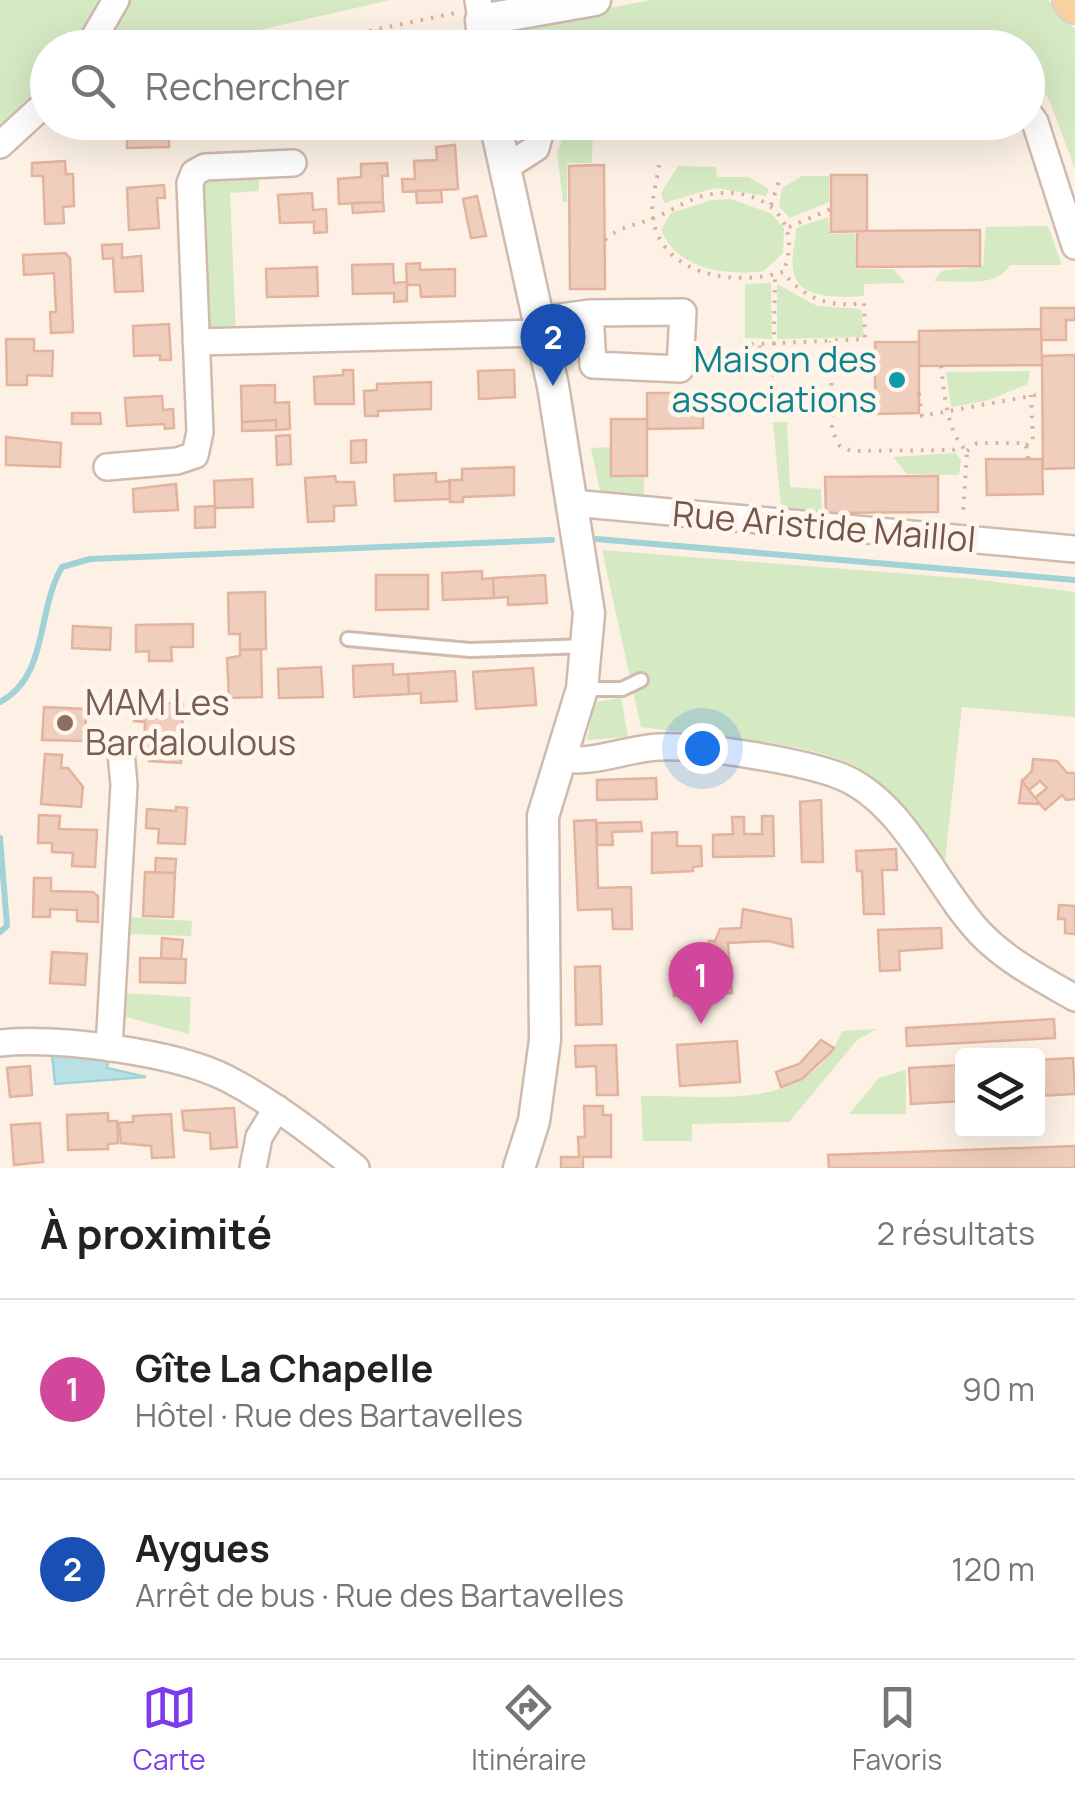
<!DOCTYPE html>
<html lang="fr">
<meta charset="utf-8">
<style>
body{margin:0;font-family:Manrope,sans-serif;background:#f6f6f6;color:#222}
.controls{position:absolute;right:30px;bottom:30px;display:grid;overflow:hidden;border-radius:10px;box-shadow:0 10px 40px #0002}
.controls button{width:90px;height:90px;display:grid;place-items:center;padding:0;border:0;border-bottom:2px solid #e0e0e0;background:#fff;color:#222;font:50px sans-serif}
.you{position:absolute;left:702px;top:748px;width:35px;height:35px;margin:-25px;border:8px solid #fff;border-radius:50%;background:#1a73e8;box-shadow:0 0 0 15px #1a73e833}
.badge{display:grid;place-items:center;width:65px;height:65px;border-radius:50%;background:#7c3aed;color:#fff;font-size:32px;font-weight:700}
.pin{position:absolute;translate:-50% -82px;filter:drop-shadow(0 2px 5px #0008)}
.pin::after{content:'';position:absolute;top:52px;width:35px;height:30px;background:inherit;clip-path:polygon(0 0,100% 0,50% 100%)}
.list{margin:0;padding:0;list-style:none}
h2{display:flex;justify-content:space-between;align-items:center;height:130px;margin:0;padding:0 40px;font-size:42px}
h2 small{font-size:32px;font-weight:400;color:#767676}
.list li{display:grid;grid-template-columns:65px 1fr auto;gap:30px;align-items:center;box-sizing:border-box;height:180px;padding:0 40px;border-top:2px solid #e0e0e0}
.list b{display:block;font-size:38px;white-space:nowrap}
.list p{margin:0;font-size:32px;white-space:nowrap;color:#767676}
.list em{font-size:32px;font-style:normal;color:#767676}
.icon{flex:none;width:55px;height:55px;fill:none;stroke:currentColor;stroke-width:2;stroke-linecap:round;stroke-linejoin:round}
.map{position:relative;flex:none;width:1075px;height:1168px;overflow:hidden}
.search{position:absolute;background:#fff;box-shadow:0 10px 40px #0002;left:30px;right:30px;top:30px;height:110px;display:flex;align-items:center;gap:25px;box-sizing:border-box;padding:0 35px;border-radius:55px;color:#767676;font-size:38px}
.sheet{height:490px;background:#fff}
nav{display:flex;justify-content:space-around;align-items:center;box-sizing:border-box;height:140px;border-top:2px solid #e0e0e0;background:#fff;font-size:28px;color:#767676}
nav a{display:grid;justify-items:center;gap:5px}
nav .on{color:#7c3aed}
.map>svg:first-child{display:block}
</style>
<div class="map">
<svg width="1075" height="1168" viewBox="0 0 1075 1168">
<rect width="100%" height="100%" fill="#fcf1e4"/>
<!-- green -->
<path fill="#d5e9c3" d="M0,0H104L74,47L48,48L47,81L0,134Z
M130,0H390L186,47L99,48Z
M651,0H1048L1075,29V169L1050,102L1028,64V48H498L511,27Z
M568,125H593L592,163H567V202H563L557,153Z
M855,125L865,128L866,138L736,137V128Z
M678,166L716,167L717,177H748L769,189L766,196L715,188L664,203L661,193Z
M259,175V191L230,193L236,335L221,336L207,327L198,190L216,176Z
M802,176H829V202L790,218L779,206L782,188Z
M731,199L772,214L784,228L783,253L764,271C725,276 678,270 661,230L671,213L712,200Z
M828,217L830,234L855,233L856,269H894L905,283L864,284V296C842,297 796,301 793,269C791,257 796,240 796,228Z
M1048,226L1062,265H1010C996,289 959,280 934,281L942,271L983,266L986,227Z
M771,283L772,339L745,338V284Z
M777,284L817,306L861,309L864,337L777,339Z
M1030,371L1028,384L986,401L951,407L946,372Z
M773,422H787L790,487L821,489L822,515L781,508Z
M610,447V477L644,478V497L600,491L591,448Z
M956,453L961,460L959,475L907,474L893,457Z
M602,550L973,579L1075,592V717L962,707L945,861C920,827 897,794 861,770C820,742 694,734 641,727Z
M621,698L628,737L587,740L595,702Z
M125,917L192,921L191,936L128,934Z
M123,993L191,997L189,1034L122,1016Z
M877,1029L857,1040L789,1122L692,1124V1141H643L641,1096C714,1095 809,1114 842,1031Z
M906,1070V1114H849L879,1078Z"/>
<!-- water -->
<path fill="#b9e1e5" stroke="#a0d2d6" stroke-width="2.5" d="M52,1054L108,1061L107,1068L146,1077L55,1084Z"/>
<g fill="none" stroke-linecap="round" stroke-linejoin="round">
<!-- stream -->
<path stroke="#a0d2d6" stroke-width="6" d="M596,539L1075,580
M0,702C49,676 36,611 62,567L90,559L552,540
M0,838L7,926L0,932"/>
</g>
<!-- building -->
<path fill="#f0cebd" stroke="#e3b39d" stroke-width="2.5" d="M127,122H169V147L127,148Z
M194,122H244V136L208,137L207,127H195Z
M455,145L458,189L403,192L402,179H415L414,161L437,160L436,147Z
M65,161L66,174H73L74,206L63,207L64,223L45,224L43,176H32V163Z
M387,163L388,176H382L383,202L339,204L338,179L361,177V164Z
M595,165H604L605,289H570L569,166Z
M831,175H867V231L831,232Z
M164,185L165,198H157L159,228L129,230L127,188Z
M441,190L442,202L417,203L416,191Z
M312,193L313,210L326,209L327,232L314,233V222L280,223L278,195Z
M477,196L486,236L471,238L463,199Z
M383,202L384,211L353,213L352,203Z
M980,230V266L857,267V231Z
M122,244V258L141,256L143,291L115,292L113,258L103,259L102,245Z
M65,253L70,258L73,332L51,333L50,312H56L54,273L24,275L23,255Z
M420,263V270L455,269V296L421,297L420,285H407L406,264Z
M393,264L394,283L407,282V301L394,302V293L353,294L352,265Z
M317,267L318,296L267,297L266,269Z
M1041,308H1075V320H1066V340H1041Z
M169,324L171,360H160V355L134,356L133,326Z
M1041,329L1042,365L919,366V331Z
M6,339H34V351H53L52,376L27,375V385H7Z
M875,342H919V413L875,414Z
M1075,355V468L1043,469L1042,356Z
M343,370H353L354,404H315L314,377L343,375Z
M514,370L515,397L479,399L478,371Z
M431,382V409L378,411V416H365L364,391L377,390V384Z
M275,385V403L289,402L290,429L276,430V420L242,422L241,386Z
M647,393H703V428L647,429Z
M162,396L163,410L173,409L174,428L165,429L164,424L127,426L125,398Z
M72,413H100L101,424H72Z
M611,419H647V476H611Z
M276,420V430L242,431V422Z
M290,435L291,464L277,465L276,436Z
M6,437L61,443L60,467L6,465Z
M366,440V462L351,463V441Z
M986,459H1042L1043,494L987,495Z
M514,467V495L463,497V502H450L449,480H462V469Z
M436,473V482L450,481V499L395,501L394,475Z
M335,476L336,482H354L356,505L334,506V521L308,522L305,478Z
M938,476V512L826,513L825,477Z
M252,479L253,507L215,508L214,481Z
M176,484L178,510L134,512L133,489Z
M215,506V527L195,528V507Z
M482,571V579L493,578L494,598L443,600L442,573Z
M376,575H428V609L376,610Z
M545,575L547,603L508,605V597L494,598L493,578Z
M265,592L266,649L240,650V634H229L228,593Z
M193,624V647H171L172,661H149V651L136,652V625Z
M73,626L111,628L110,650L72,648Z
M261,649L262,697L229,698L227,658L240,656V650Z
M393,664V675L408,674L409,694L354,697L353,666Z
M321,667L323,697L279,698L278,669Z
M533,668L536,705L476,709L473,672Z
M455,671L457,701L421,703V693L409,694L408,674Z
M135,702L183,704L181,763L149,761L150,750L144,749L145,722L134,721Z
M44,707L86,709L85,741L42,740Z
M45,754L62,755L61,768H68L83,787L81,807L41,804Z
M1033,759L1057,761L1067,773H1075V799L1066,800L1062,795L1045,810L1035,798L1047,788L1040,781L1029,790L1022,781L1032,771Z
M656,778L657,799L597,800V780Z
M1022,781L1029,790L1040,804L1019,803Z
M821,800L823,862H802L800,802Z
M176,807L187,808L185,844L158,843L159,829L146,828L147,809L176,811Z
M39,815L60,816L59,829L97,830L95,867L72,866L73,853L52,852V843H38Z
M762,816H773L774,856L713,857V835L733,834L732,817H744V834H762Z
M596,820L598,888L631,887L632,929H613L612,909L578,910L574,821Z
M641,822L642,831L612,832L613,845H597V823Z
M677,832V846H701L702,866L693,867V871L652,873V833Z
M896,849L897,870H882L884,914H864L862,871H857L856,851Z
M156,858L176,859L175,873H155Z
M145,872L175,873L173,917L143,916Z
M34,878H51V891L93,892L98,896V922L77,921V910L50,909V917H33Z
M1059,905L1075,906V934L1065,933V919H1058Z
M743,909L791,919L793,947L769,941L728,943L732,993L674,996L672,961L711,959L709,941H715L720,929L741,928Z
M941,928L942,948L899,951L900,970L880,971L878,930Z
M162,938L183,940L181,959L161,958Z
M52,952L87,954L85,985L50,983Z
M140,958L186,959L185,983L140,982Z
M600,966L602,1024L576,1025L575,967Z
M1054,1019L1055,1038L907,1046L906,1028Z
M821,1040L834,1048L830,1053L802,1079L781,1087L776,1072L799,1064Z
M737,1041L740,1082L680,1086L677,1045Z
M616,1045L618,1095H597L596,1066L576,1067L575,1046Z
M1073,1058L1075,1094L1038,1096V1060Z
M962,1065V1101L911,1104L909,1068Z
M30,1066L32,1095L10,1097L7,1068Z
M584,1106H603V1115H611V1157H583V1168H561V1157H579L578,1137H585Z
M234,1108L237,1147L211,1149L210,1133L184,1130L182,1111Z
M108,1113V1121H117L118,1143L108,1144V1149L68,1150L67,1115Z
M171,1114L174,1157L152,1158L151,1146L121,1143L119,1123L133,1122V1116Z
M40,1123L43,1162L14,1165L11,1125Z
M1075,1146V1168H829L828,1155Z"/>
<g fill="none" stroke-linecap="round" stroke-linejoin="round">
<defs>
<path id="service" d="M348,639L470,650L587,646
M582,689H622L641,680"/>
<path id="minor" d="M478,0L481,20
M88,48L116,0
M1028,112L1035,122L1075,246
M0,145L48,101
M503,169L536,148L543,122
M538,320L590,313L593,365L680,369L683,312L590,313
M196,342L541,333
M107,467L177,461L195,455L200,432L190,183L194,173L205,167L293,163
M572,503L1075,549
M563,759C597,764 627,748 660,747C703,745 801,761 840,776C905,802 935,886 981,934C1007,961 1042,979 1075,998
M0,1043C58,1037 176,1052 228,1079C274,1103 316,1136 356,1168
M109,1048L124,785L121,752
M253,1168L259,1137L277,1108"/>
<path id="tertiary" d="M484,48L481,20L595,0
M495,122L553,386L589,613L582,689L543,816L545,1040L534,1121L519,1168"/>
<path id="primary" d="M1072,0L1075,4"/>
</defs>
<!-- service casing -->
<use href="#service" stroke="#cfbaae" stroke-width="18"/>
<!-- minor casing -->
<use href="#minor" stroke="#cfbaae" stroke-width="30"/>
<!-- tertiary casing -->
<use href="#tertiary" stroke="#cfbaae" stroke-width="35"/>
<!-- primary casing -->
<use href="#primary" stroke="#d8d0cc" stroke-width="42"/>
<!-- path -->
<path stroke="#d5b1a0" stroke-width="4" stroke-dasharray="2.5 8" stroke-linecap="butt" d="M287,48L455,13
M659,165C657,182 650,202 653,220C664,277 737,286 783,272C804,299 830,308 864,303L865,339L738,345
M771,205L779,181
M789,227L831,209
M605,240C621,225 635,226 654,218C674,210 690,197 712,194C763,186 805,220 783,272
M831,341L832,431L840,446L851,451L953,450L959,445
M774,345L775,275
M759,346L775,378V406H789
M941,366C944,391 947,435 967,451L963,515
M919,393L922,416L1042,394
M1026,445L1033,442L1031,395
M967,451L977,443H1021L1026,445L1028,459"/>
<!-- service -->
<use href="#service" stroke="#fff" stroke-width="12"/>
<!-- minor -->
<use href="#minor" stroke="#fff" stroke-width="25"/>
<!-- tertiary -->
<use href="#tertiary" stroke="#fff" stroke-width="30"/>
<!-- primary -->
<use href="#primary" stroke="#f9d19e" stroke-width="38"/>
</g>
<!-- markers -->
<circle fill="#0f9aa8" stroke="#fff5ea" stroke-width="4" cx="897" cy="380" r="10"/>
<circle fill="#8d6e63" stroke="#fff5ea" stroke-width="4" cx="65" cy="723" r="10"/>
<g text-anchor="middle" stroke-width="10" stroke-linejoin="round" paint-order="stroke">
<!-- culture labels -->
<g font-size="35" fill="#0d838f" stroke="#fff5ea" text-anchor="end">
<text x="877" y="372">Maison des<tspan x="877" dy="40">associations</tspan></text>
</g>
<!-- street labels -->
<g font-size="35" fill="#74564a" stroke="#fff5ea">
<text transform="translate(824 527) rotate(5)" y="12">Rue Aristide Maillol</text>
</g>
<!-- education labels -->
<g font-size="35" fill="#785e54" stroke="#fff5ea" text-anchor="start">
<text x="85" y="715">MAM Les<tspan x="85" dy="40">Bardaloulous</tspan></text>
</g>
</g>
</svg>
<div class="controls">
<button><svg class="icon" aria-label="layers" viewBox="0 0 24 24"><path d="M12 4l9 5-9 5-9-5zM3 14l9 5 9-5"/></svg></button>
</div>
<div class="you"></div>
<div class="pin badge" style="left:701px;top:1024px;background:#d1479c">1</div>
<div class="pin badge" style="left:553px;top:386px;background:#1a4fb4">2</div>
<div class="search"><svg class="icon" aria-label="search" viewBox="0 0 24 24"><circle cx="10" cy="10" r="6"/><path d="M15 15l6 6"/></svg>Rechercher</div>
</div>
<section class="sheet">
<h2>À proximité<small>2 résultats</small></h2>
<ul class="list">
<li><span class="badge" style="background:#d1479c">1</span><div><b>Gîte La Chapelle</b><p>Hôtel · Rue des Bartavelles</p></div><em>90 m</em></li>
<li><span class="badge" style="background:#1a4fb4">2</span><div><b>Aygues</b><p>Arrêt de bus · Rue des Bartavelles</p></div><em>120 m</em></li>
</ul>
</section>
<nav>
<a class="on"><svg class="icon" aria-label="map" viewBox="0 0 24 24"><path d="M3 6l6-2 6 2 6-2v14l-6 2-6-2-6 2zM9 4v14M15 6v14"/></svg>Carte</a>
<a><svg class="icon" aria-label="directions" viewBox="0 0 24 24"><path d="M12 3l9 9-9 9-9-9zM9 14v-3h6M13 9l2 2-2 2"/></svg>Itinéraire</a>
<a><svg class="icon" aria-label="saved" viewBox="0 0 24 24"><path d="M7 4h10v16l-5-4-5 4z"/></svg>Favoris</a>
</nav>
